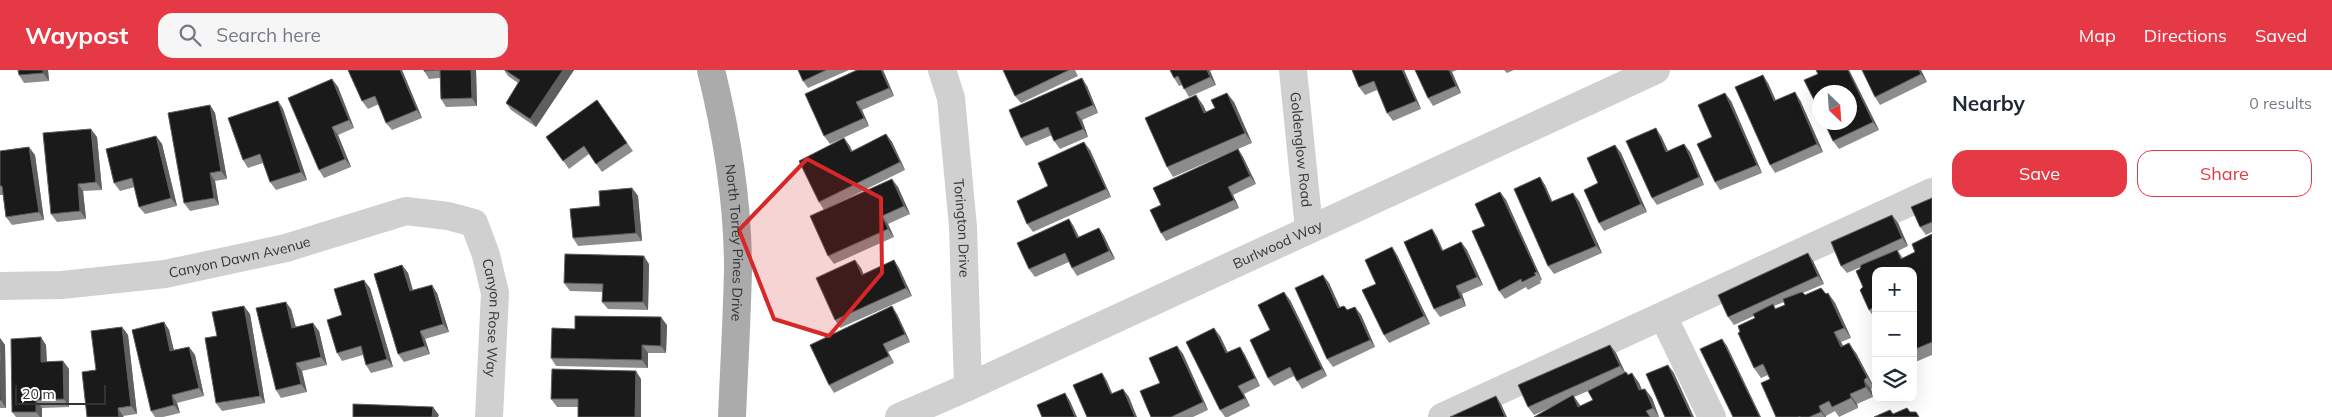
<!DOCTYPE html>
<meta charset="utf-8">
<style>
body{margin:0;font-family:Mulish,sans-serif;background:#f6f6f7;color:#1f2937}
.controls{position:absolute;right:15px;bottom:15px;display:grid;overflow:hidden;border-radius:10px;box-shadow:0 5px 20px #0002}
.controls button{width:45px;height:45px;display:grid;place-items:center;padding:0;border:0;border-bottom:1px solid #e0e1e3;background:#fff;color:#1f2937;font:25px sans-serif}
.compass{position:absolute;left:1812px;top:15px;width:45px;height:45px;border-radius:50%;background:#fff;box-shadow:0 5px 20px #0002;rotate:155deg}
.scale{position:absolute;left:15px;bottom:12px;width:91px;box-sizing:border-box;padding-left:5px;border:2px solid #333;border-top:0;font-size:14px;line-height:18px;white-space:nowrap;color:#333;-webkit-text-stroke:4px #fff;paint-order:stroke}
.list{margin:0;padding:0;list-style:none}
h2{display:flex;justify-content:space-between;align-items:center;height:65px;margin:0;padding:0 20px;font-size:21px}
h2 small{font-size:16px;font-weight:400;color:#747a83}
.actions{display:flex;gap:10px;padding:15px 20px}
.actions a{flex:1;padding:11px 0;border:1px solid #e63946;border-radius:15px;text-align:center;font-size:18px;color:#e63946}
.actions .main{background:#e63946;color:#fff}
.icon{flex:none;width:28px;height:28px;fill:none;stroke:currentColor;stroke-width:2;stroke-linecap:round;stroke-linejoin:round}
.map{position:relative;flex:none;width:1932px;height:347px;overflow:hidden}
header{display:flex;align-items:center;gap:30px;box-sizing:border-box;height:70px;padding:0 25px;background:#e63946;color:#fff}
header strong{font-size:24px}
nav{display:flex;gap:28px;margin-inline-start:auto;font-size:18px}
.search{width:350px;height:45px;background:#f6f6f7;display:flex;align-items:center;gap:12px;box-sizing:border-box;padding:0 18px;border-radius:15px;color:#747a83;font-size:19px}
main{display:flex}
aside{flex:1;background:#fff}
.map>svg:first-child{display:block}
</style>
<header>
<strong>Waypost</strong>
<div class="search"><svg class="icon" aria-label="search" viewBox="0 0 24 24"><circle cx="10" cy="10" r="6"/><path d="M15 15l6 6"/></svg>Search here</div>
<nav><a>Map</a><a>Directions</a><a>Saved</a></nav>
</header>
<main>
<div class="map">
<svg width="1932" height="347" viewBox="0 0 1932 347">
<rect width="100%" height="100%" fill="#fff"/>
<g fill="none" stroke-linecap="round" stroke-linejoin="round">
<!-- minor -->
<g stroke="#d0d0d0" stroke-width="28">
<path id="s1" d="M942,0L951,28L963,157L968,317"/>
<path id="s2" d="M1293,0L1309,159"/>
<path id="s3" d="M0,216L62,215L165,204L286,178L406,141L448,146L474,153L486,185L495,223L489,347"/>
<path d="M1663,246L1712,347"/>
<path id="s4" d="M899,347L968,317L1656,0"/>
<path d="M1442,347L1932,122"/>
</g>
<!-- major -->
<path stroke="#ababab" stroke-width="28" id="s5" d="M711,0C727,65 738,132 738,199C737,248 734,298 732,347"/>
</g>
<!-- wall -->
<path fill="#8c8c8c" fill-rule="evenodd" d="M48,0L49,11L24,13L19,5Z
M348,0H402L422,48L392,60L386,53L379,34L368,39L362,31Z
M476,0L477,36L446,37L441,29L440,8L429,9L424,1Z
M504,0H574L536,57L511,40L506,33L518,13L508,6Z
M798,0H849L808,18L803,11Z
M857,0H883L894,26L862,40L869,56L830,74L824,66Z
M1003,0H1075L1078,6L1021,33L1015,26Z
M1170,0H1213L1210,1L1216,15L1189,27L1182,15L1179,16L1174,8Z
M1352,0H1404L1421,39L1393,51L1387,43L1377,20L1365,25L1359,17Z
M1415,0H1457L1452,2L1461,23L1433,36L1428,28Z
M1504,0H1514L1507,3Z
M1849,0L1879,60L1839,79L1833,71Z
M1862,0H1921L1927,12L1880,35L1875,27Z
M332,9L338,17L354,58L338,65L351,97L324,108L319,100Z
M1768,13L1776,30H1800L1823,82L1775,103L1770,95Z
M1087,16L1098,43L1082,50L1088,67L1060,79L1054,71L1052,65L1026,76L1021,68Z
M597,30L633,81L602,102L589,84L569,99L546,67Z
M278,31L283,39L307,110L276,120L270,112L263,93L248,98L243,90Z
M1731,31L1762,103L1720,120L1715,112L1712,67Z
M1234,32L1252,73L1173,107L1167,97L1203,35L1206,42L1215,38Z
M210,35L215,43L227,109L215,111L219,135L190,141L184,133Z
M886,64L892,72L905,100L824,140L819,132L844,68L852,81Z
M156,66L162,74L177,136L145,144L139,137L135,117L120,121L114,113Z
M1661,66L1668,81L1684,74L1690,82L1704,115L1657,135L1652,128Z
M97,67L102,120L83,121L86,149L57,152L51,144Z
M1615,75L1621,83L1647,142L1604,161L1599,153L1598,113Z
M1238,79L1243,87L1256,114L1233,125L1239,138L1166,171L1161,163V135Z
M1090,80L1111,127L1033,162L1027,154L1048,116Z
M0,81L35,85L44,150L12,155L6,147L3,125H0Z
M1545,115L1552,131H1579L1602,183L1554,204L1548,196Z
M898,117L910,144L888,154L894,167L834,194L828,186Z
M632,118L638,126L642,171L578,176L573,168Z
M1500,122L1506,130L1542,210L1540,211L1541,213L1528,220L1526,217L1505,229L1499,221L1485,156Z
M1932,128V162L1926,165L1920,157Z
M1069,149L1074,157L1079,167L1099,158L1104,166L1115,189L1077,206L1072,198L1069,192L1035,207L1029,199Z
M1898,153L1908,176L1898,181L1903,188L1915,182L1932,164V285L1913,293V201H1876V254L1875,249L1869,240L1863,217L1861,197L1847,203L1841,196Z
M1432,159L1437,167L1443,181L1461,172L1467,180L1483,215L1462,224L1466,236L1440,247L1434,239Z
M1392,177L1397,185L1430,254L1389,273L1384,265L1376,214Z
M1808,183L1813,191L1824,214L1803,223L1805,225L1826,224L1828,223L1835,233L1851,268L1841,272L1843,276L1856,283L1874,317L1871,319L1873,327L1857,334L1858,338L1839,347L1835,341L1826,346V347H1776L1770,309L1768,305L1761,308L1754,298L1755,248L1754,246L1734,255L1728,247ZM1784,232L1785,235L1776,239L1774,236Z
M855,190L861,198L863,204L894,190L899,198L912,226L840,258L835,250Z
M649,194L648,240L608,239L602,232V222L570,221L564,213Z
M402,195L408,203L413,220L437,223L449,262L425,269L430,284L404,292L398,284Z
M1329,213L1340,238L1344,236L1347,240L1355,237L1361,245L1375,277L1333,297L1327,289Z
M370,218L393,297L371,303L366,295L363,285L342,291L337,283L342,245Z
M1290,230L1327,306L1302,319L1294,306L1274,316L1268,308L1270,260Z
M291,239L296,257L319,261L327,295L302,301L307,322L281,328L276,320Z
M250,244L265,333L222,341L216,333L217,266Z
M897,244L910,272L888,282L894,293L834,323L829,315Z
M164,252L169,260L174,281L189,277L195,285L204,326L177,333L180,343L163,347H155L151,341Z
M667,255L666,283H648V298L556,296L551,288L575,259Z
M122,257L128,265L137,344L123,346L87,347L96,300Z
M1220,266L1228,283L1240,277L1245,285L1260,316L1244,324L1250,336L1228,347H1225L1220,340Z
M0,268L5,275L6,338H0Z
M46,275L47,292L63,291L69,299V337L42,338V347H16L12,342Z
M1610,275L1616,283L1625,303L1628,305L1632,303L1639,313L1642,320L1645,319L1652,328L1659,347H1534L1554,336L1534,345L1528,337ZM1588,321L1593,330L1580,336L1574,327Z
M1177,276L1183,284L1208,340L1193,347H1151L1160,313Z
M641,309V347H578V337H557L551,329Z"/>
<!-- shaded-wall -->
<path fill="#5f5f5f" d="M43,0H48L49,11L43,3Z
M400,0H402L422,48L417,40Z
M471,0H476L477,36L472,28Z
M563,0H574L536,57L530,49Z
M881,0H883L894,26L889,18Z
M1207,0H1209L1210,1L1216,15L1210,7Z
M1402,0H1404L1421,39L1416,31Z
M1449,0H1450L1452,2L1461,23L1456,16Z
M1848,0H1849L1879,60L1873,52Z
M1919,0H1921L1927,12L1921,4Z
M1763,5L1768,13L1779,39L1774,31Z
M1082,8L1087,16L1098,43L1093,35Z
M332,9L338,17L354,58L349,50Z
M1795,22L1800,30L1823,82L1817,74Z
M1227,23L1234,32L1252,73L1245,63Z
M1725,23L1731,31L1762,103L1757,95Z
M1196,25L1203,35L1211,52L1204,43Z
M278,31L283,39L307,110L301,102Z
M856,32L862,40L869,56L864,48Z
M210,35L215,43L227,109L221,101Z
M1076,42L1082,50L1088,67L1083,59Z
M332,57L338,65L351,97L345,89Z
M1656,58L1661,66L1672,90L1666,82Z
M91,59L97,67L102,120L96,112Z
M886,64L892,72L905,100L900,92Z
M156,66L162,74L177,136L171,128Z
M844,68L850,76L856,90L851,82Z
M1084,72L1090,80L1111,127L1106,119Z
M1684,74L1690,82L1704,115L1699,107Z
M1615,75L1621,83L1647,142L1641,134Z
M29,77L35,85L44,150L39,142Z
M1238,79L1243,87L1256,114L1250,106Z
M210,103L215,111L219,135L214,128Z
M1540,107L1545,115L1556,140L1551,132Z
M892,109L898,117L910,144L904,136Z
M78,114L83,121L86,149L80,141Z
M1228,117L1233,125L1239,138L1234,130Z
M632,118L638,126L642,171L636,163Z
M1500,122L1506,130L1542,210L1537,202Z
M1573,123L1579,131L1602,183L1596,176Z
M1892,145L1898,153L1908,176L1902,168Z
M882,146L888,154L894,167L888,159Z
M1069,149L1074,157L1083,176L1077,168Z
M1099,158L1104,166L1115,189L1109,181Z
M1432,159L1437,167L1447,189L1442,181Z
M1461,172L1467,180L1483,215L1477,207Z
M1392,177L1397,185L1430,254L1424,246Z
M1808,183L1813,191L1824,214L1818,206Z
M644,186L649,194L648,240L643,232Z
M855,190L861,198L867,212L862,205Z
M894,190L899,198L912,226L906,218Z
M402,195L408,203L415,229L410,221Z
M1323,205L1329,213L1344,246L1338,238Z
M364,210L370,218L393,297L387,289Z
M432,215L437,223L449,262L443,254Z
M1456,216L1462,224L1466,236L1461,228Z
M1284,222L1290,230L1327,306L1322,299Z
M1828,223L1835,233L1851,268L1844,258Z
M286,232L291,239L298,266L292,258Z
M244,236L250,244L265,333L260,326Z
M892,236L897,244L910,272L905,264Z
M1355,237L1361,245L1375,277L1370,270Z
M661,247L667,255L666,283L661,276Z
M164,252L169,260L176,289L170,281Z
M313,253L319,261L327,295L321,287Z
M122,257L128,265L137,344L131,336Z
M1214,258L1220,266L1232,291L1226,283Z
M420,261L425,269L430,284L425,276Z
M1834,262L1841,272L1848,286L1841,277Z
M41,267L46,275L47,300L41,292Z
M0,268L5,275L6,338L1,330Z
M1722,269L1727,276L1761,347H1760Z
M1849,273L1856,283L1874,317L1867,307Z
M883,274L888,282L894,293L889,286Z
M642,275L648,283V298L642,290Z
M1610,275L1616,283L1626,304L1620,296Z
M1177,276L1183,284L1208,340L1203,332Z
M189,277L195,285L204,326L199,318Z
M1240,277L1245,285L1260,316L1255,308Z
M63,291L69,299V337L64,329Z
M296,293L302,301L307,322L301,314Z
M1668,295L1674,303L1694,347H1692Z
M636,301L641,309V347H635Z
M1102,303L1107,311L1116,332L1111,324Z
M1632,303L1639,313L1646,330L1639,320Z
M1864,310L1871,319L1873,327L1866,317Z
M1238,316L1244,324L1250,336L1245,328Z
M1123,319L1129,327L1137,347H1135Z
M1645,319L1652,328L1659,347L1653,338Z
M1065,323L1070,331L1077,347H1075Z
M1850,324L1857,334L1858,338L1851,328Z
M172,325L177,333L180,343L174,335Z
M1573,325L1580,335L1585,347L1578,337Z
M1496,326L1501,334L1507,347H1505Z
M36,330L42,338V347H40L36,342Z
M1819,336L1826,347H1825L1821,342Z
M433,337L439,345L438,347H432Z
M118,338L123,346L124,347H119Z"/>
<!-- building -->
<path fill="#1a1a1a" stroke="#5f5f5f" d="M18,0H43V3L19,5Z
M348,0H400L417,40L386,53L375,26L362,31Z
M424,0H471L472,28L441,29L440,0L424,1Z
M505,0H563L530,49L506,33L520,10Z
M798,0H826L803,11Z
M857,0H881L889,18L856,32L864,48L824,66L805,24Z
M1003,0H1069L1015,26Z
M1170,0H1207L1210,7L1184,19L1178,6L1174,8Z
M1352,0H1402L1416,31L1387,43L1374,11L1359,17Z
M1415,0H1449L1456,16L1428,28Z
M1816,0H1848L1873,52L1833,71L1824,52H1850V22H1820V42L1804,10L1818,4Z
M1862,0H1919L1921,4L1875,27Z
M1763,5L1774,31L1795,22L1817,74L1770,95L1735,17Z
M1082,8L1093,35L1076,42L1083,59L1054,71L1048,57L1021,68L1009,40Z
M332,9L349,50L332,57L345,89L319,100L288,28Z
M1227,23L1245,63L1167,97L1145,48L1196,25L1204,43L1215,38L1211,30Z
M1725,23L1757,95L1715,112L1697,74L1712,67L1698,35Z
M597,30L627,73L596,94L584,76L563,91L546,67Z
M278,31L301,102L270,112L260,84L243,90L228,48Z
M210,35L221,101L210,103L214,128L184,133L168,43Z
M1656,58L1666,82L1684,74L1699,107L1652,128L1626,71Z
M91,59L96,112L78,114L80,141L51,144L43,63Z
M886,64L900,92L819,132L799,91L844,68L851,82Z
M156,66L171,128L139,137L132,108L114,113L106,79Z
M1084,72L1106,119L1027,154L1017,131L1048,116L1038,93Z
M1615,75L1641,134L1599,153L1584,120L1598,113L1587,88Z
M29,77L39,142L6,147L2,116H0V81Z
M1238,79L1250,106L1228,117L1234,130L1161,163L1150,140L1161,135L1153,118Z
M1540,107L1551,132L1573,123L1596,176L1548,196L1514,119Z
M892,109L904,136L882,146L888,159L828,186L810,146Z
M632,118L636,163L573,168L570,139L600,136L599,121Z
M1500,122L1537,202L1534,203L1536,205L1522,212L1521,209L1499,221L1472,161L1485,156L1475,134Z
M1932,128V152L1920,157L1911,137Z
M1892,145L1902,168L1841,196L1831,172Z
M1069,149L1077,168L1099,158L1109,181L1072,198L1065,183L1029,199L1017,173Z
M1432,159L1442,181L1461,172L1477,207L1456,216L1461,228L1434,239L1404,172Z
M1932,164V272L1913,280V201H1876V241L1874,237L1869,240L1860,220L1863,217L1856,201L1860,199L1861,195L1897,180L1901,189L1915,182L1912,174Z
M1392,177L1424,246L1384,265L1362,220L1376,214L1365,190Z
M1808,183L1818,206L1728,247L1718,225Z
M565,184L644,186L643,232H602L603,214L564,213Z
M855,190L862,205L894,190L906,218L835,250L816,208Z
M402,195L410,221L432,215L443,254L420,261L425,276L398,284L374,204Z
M1323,205L1338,238L1344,236L1347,240L1355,237L1370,270L1327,289L1295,218Z
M364,210L387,289L366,295L361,276L337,283L327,250L342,245L334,219Z
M1821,218L1826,224L1828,223L1844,258L1834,262L1841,277L1849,273L1867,307L1864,310L1866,317L1850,324L1851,328L1832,337L1829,331L1819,336L1821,342L1809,347H1800V346L1798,347H1776L1761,313L1770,309L1763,294L1754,298L1738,263L1740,262L1738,256L1755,248L1753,244L1773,234L1775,239L1785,235L1783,229L1802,222L1805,225Z
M1284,222L1322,299L1297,311L1290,297L1268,308L1250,270L1270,260L1258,235Z
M286,232L292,258L313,253L321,287L296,293L301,314L276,320L256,238Z
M244,236L260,326L216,333L205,268L217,266L212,242Z
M892,236L905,264L883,274L889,286L829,315L810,275Z
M575,246L661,247V276L642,275V290L551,288L552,258L575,259Z
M164,252L170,281L189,277L199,318L172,325L174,335L151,341L132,260Z
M122,257L131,336L118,338L119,347H87L82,302L96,300L91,261Z
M1214,258L1226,283L1240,277L1255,308L1238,316L1245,328L1220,340L1186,272Z
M41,267V292L63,291L64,329L36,330V342H12L11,269Z
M1722,269L1760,347H1733L1700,279Z
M1610,275L1620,296L1528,337L1518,315Z
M1177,276L1203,332L1171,347H1151L1140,321L1160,313L1149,288Z
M0,291L1,330H0Z
M1668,295L1692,347H1665L1646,304Z
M552,299L636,301L635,347H578V329H551Z
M1626,302L1628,305L1632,303L1639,320L1645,319L1653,338L1646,341L1650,347H1534L1573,325L1578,337L1593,330L1588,321Z
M1102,303L1111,324L1123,319L1135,347H1087L1073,315Z
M1065,323L1075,347H1042L1037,335Z
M1496,326L1505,347H1450Z
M353,334L433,337L432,347H353Z
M1907,338L1910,342H1916L1919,347H1874L1890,340L1893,344Z"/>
<!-- marked area -->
<path fill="#d62828" fill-opacity="0.2" stroke="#d62828" stroke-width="4" stroke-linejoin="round" d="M807,89L881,128L882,203L829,266L774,249L739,160Z"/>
<g text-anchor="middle" stroke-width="5" stroke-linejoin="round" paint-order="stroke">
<!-- street labels -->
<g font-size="14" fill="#333" stroke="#fff">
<text dy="5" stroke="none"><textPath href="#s2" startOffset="80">Goldenglow Road</textPath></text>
<text dy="5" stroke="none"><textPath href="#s1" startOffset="160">Torington Drive</textPath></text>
<text dy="5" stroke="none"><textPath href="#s5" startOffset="175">North Torrey Pines Drive</textPath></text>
<text dy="5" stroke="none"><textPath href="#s4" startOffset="416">Burlwood Way</textPath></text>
<text dy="5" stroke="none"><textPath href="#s3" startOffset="242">Canyon Dawn Avenue</textPath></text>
<text dy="5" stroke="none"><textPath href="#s3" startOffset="582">Canyon Rose Way</textPath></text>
</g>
</g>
</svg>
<div class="controls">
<button>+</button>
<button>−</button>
<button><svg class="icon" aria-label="layers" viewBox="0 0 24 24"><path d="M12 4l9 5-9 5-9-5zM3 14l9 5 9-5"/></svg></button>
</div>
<svg class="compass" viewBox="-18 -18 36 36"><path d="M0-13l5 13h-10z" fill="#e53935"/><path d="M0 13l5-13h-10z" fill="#747a83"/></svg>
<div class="scale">20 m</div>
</div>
<aside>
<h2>Nearby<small>0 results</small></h2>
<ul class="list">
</ul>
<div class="actions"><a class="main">Save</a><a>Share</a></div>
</aside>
</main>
